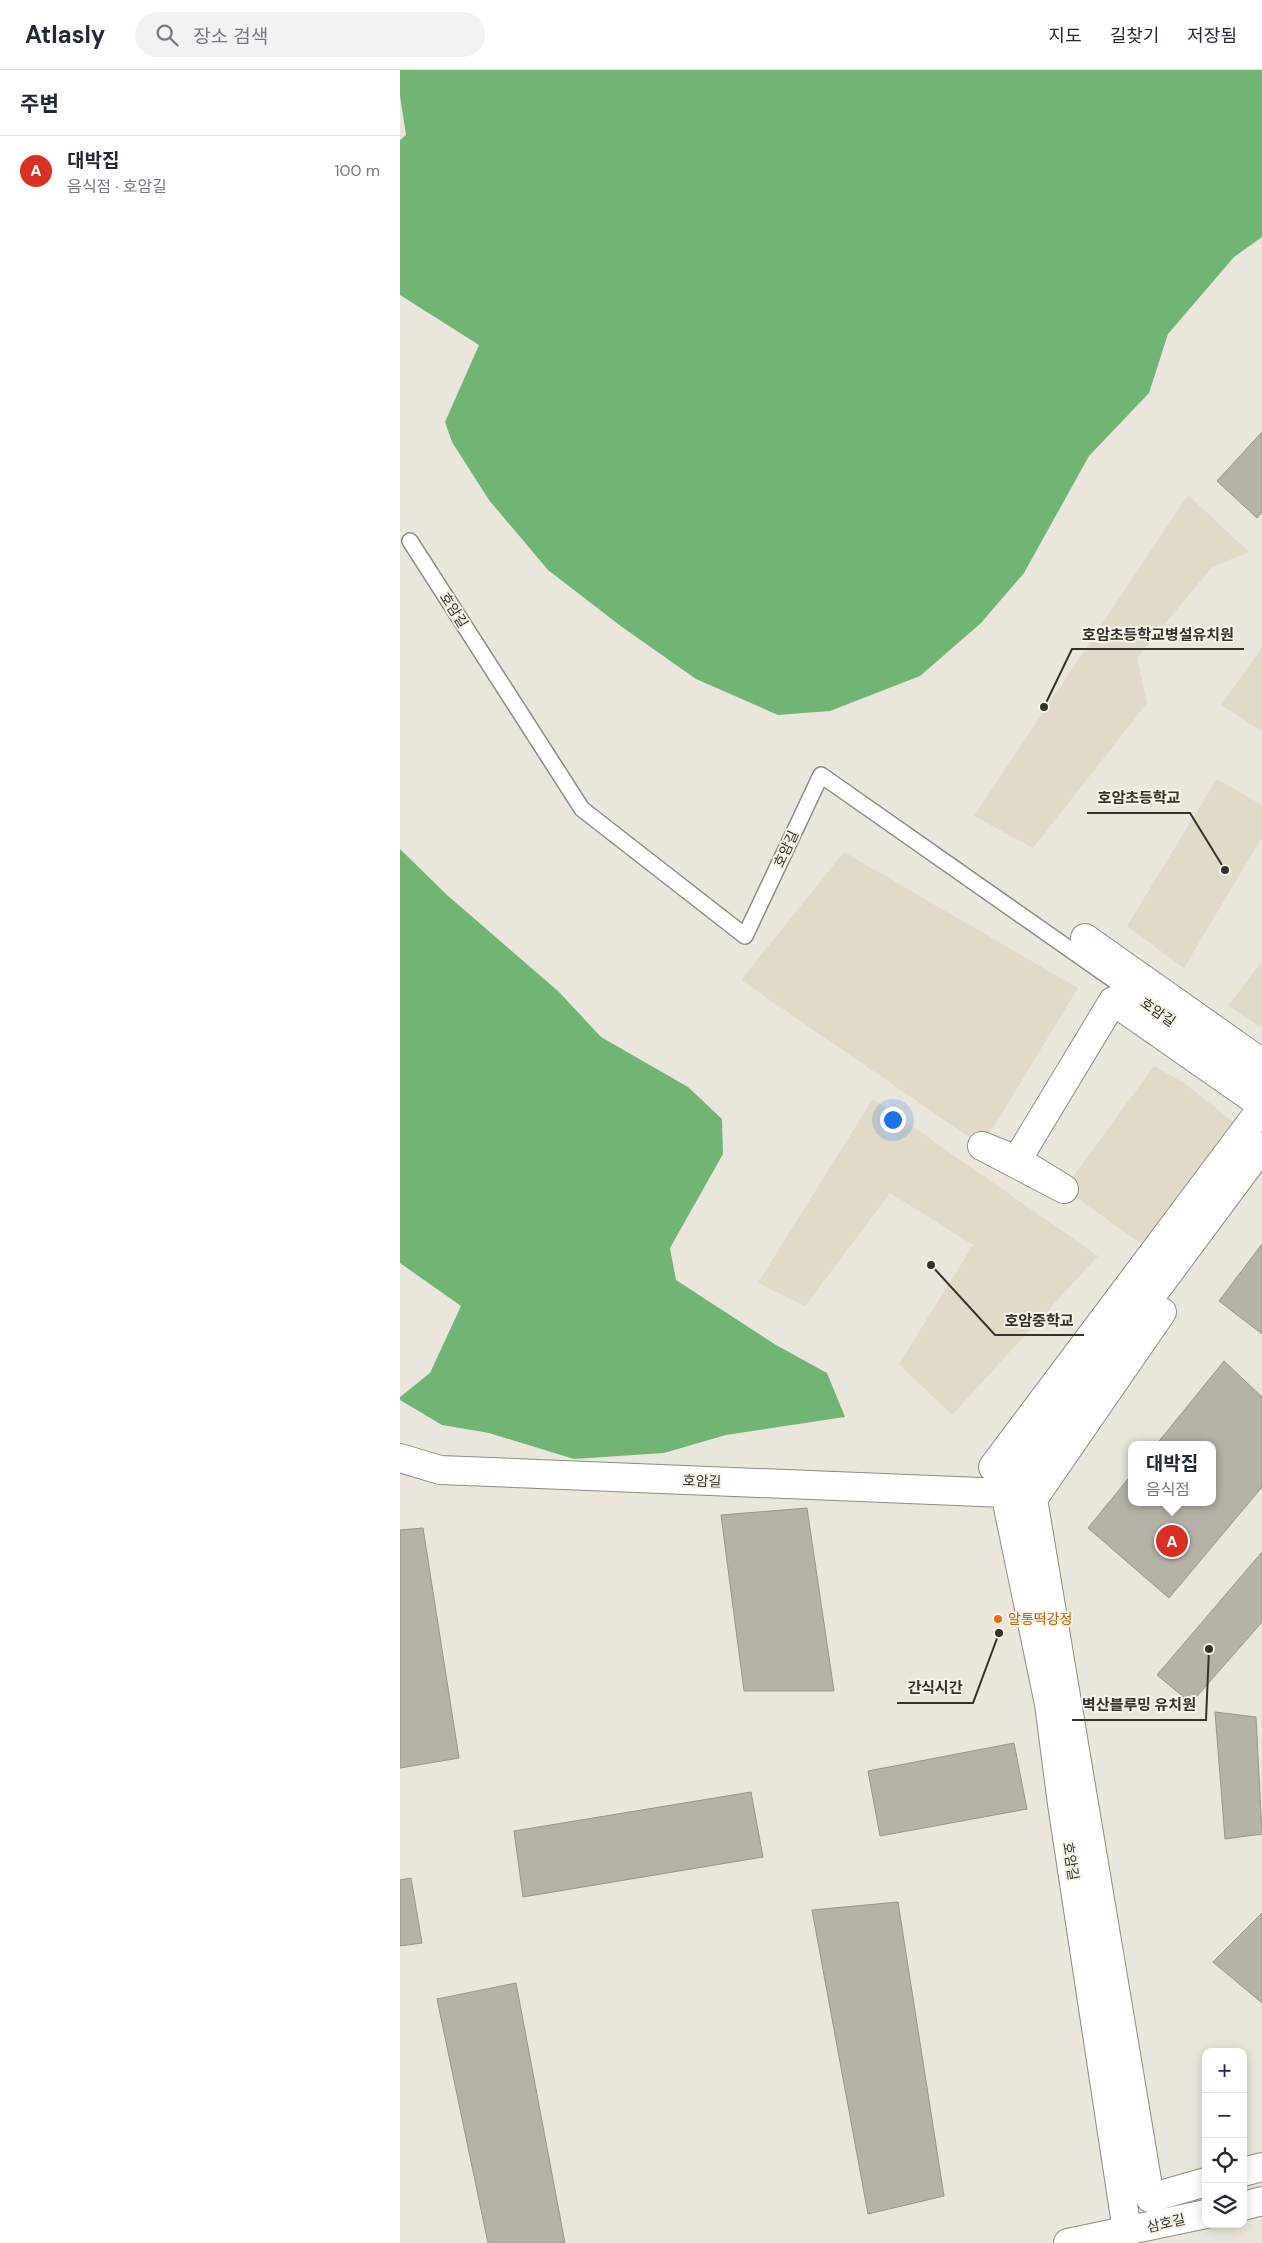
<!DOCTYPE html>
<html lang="ko">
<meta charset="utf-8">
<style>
body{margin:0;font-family:"DM Sans","Noto Sans KR",sans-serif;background:#f2f2f3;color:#1f2937}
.controls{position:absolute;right:15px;bottom:15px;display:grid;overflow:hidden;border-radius:10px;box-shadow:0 2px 12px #0003}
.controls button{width:45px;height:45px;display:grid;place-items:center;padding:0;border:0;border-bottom:1px solid #e0e1e3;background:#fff;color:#1f2937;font:25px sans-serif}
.you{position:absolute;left:492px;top:1049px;width:18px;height:18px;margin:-12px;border:4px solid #fff;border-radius:50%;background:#1a73e8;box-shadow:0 0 0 8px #1a73e833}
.badge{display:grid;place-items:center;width:32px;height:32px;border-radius:50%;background:#d93025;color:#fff;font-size:16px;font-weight:700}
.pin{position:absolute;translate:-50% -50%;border:2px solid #fff;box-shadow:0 1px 5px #0006}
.popup{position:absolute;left:728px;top:1371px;width:88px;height:65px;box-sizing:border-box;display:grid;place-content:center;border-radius:10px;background:#fff;filter:drop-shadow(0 1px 4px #0005);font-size:16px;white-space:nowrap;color:#747a83}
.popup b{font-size:19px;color:#1f2937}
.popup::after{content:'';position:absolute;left:50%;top:100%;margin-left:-10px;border:10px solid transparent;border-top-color:#fff}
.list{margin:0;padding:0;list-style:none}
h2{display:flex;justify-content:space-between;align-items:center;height:65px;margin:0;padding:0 20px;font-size:21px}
h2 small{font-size:16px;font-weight:400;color:#747a83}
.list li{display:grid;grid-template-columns:32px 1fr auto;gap:15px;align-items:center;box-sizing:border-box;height:70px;padding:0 20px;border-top:1px solid #e0e1e3}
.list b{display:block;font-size:19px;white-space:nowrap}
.list p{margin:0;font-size:16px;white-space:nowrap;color:#747a83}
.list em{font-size:16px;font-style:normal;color:#747a83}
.icon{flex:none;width:28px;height:28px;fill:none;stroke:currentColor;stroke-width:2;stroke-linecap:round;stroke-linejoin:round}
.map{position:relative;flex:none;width:862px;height:2173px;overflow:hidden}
header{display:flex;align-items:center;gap:30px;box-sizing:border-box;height:70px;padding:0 25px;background:#fff;border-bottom:1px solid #e0e1e3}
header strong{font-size:24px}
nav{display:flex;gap:28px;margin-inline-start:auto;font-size:18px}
.search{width:350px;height:45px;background:#f2f2f3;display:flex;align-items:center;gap:12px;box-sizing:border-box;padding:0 18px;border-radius:28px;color:#747a83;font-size:19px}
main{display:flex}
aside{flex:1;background:#fff}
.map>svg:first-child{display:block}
</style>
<header>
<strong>Atlasly</strong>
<div class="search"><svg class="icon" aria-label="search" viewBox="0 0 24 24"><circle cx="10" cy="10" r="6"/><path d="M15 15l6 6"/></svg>장소 검색</div>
<nav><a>지도</a><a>길찾기</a><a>저장됨</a></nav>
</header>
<main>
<aside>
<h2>주변<small></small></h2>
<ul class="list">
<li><span class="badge">A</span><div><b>대박집</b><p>음식점 · 호암길</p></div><em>100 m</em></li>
</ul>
</aside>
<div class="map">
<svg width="862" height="2173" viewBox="0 0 862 2173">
<rect width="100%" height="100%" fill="#eae6db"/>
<!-- built -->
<path fill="#e0dac7" d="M788,425L849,482L812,497L737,588L747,633L633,778L574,746Z
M862,577V661L821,635Z
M817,709L862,735V767L784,898L727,856Z
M444,782L678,918L582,1076L341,910Z
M862,891V958L828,936Z
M754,996L784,1013L837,1055L750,1180L664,1119Z
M473,1029L698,1186L552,1345L499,1294L573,1175L490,1123L405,1236L358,1213Z"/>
<!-- forest -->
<path fill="#71b575" d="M0,0H862V167L834,187L768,264L749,323L689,386L624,503L581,553L520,606L430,641L378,645L296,609L222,557L148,500L89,430L52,372L45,352L79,275L0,225V70L6,65L0,26Z
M0,779L47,825L159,922L201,967L288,1017L322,1049L323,1084L270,1178L276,1210L376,1275L427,1303L445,1347L326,1365L264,1383L174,1389L89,1363L42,1355L0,1330V1327L30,1303L61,1236L0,1193Z"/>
<!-- building -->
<path fill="#b5b2a7" stroke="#99968b" d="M862,362V442L857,448L817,411Z
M862,1174V1264L819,1231Z
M824,1291L862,1327V1417L769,1528L688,1458L732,1404V1432H812V1375H756Z
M407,1438L434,1621H344L321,1445Z
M23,1458L59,1688L0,1698V1460Z
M862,1482V1552L791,1633L757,1605Z
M815,1642L856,1647L862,1764L825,1769Z
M614,1673L627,1739L480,1766L468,1701Z
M351,1722L363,1787L123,1827L114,1761Z
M11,1808L22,1873L0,1876V1810Z
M498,1832L544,2126L468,2144L412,1840Z
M862,1843V1933L813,1892Z
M116,1913L165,2173H88L37,1929Z"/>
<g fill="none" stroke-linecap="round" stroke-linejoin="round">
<defs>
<path id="lane" d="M10,471L182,739L345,866L421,705L862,1014"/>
<path id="street" d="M685,868L862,993
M617,1090L664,1119L582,1076L617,1090L713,931L862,1035
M762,1242L633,1429L750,2128L806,2112
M0,1388L40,1400L605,1423
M593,1397L862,1038
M843,2102L862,2097
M727,2161L662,1734L649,1634L605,1423L862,1077"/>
<path id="secondary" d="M843,2136L862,2131
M668,2173L806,2144"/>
</defs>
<!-- lane casing -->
<use href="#lane" stroke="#8f8b81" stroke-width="18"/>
<!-- street casing -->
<use href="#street" stroke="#8f8b81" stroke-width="30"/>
<!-- secondary casing -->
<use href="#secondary" stroke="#8f8b81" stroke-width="30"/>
<!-- lane -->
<use href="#lane" stroke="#fff" stroke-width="15"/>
<!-- street -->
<use href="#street" stroke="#fff" stroke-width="28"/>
<!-- secondary -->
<use href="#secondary" stroke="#fff" stroke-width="28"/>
</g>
<!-- markers -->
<circle fill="#e8710a" stroke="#f7f3e8" stroke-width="2" cx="598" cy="1549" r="5"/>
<g text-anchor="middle" stroke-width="4" stroke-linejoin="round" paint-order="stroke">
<!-- street labels -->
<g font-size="14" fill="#33322d" stroke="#f7f3e8">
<text transform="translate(54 540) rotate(57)" y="5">호암길</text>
<text transform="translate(386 779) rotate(-65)" y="5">호암길</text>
<text transform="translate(758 942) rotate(35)" y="5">호암길</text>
<text transform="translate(302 1411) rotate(2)" y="5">호암길</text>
<text transform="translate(671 1791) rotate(81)" y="5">호암길</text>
<text transform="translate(766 2153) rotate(-13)" y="5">삼호길</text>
</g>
<!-- food labels -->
<g font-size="14" fill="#c56008" stroke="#f7f3e8" text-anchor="start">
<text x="608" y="1554">알통떡강정</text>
</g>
</g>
<!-- callouts -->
<path fill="none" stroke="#33322d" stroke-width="2" d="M644 637L672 579H844M825 800L790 743H687M531 1195L595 1265H684M599 1563L573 1633H497M809 1579L806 1650H672"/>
<g fill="#33322d" stroke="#f7f3e8" stroke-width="2">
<circle cx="644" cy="637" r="5"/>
<circle cx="825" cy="800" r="5"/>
<circle cx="531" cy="1195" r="5"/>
<circle cx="599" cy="1563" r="5"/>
<circle cx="809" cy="1579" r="5"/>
</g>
<g font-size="15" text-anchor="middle" font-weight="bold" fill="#33322d" stroke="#f7f3e8" stroke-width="4" stroke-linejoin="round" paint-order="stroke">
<text x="758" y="570">호암초등학교병설유치원</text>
<text x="739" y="733">호암초등학교</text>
<text x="639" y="1256">호암중학교</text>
<text x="535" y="1623">간식시간</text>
<text x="739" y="1640">벽산블루밍 유치원</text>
</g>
</svg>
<div class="controls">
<button>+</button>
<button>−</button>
<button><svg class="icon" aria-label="locate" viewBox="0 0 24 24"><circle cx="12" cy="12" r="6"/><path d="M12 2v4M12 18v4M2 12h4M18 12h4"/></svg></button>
<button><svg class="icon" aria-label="layers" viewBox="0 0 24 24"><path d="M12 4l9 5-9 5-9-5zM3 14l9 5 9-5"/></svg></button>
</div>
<div class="you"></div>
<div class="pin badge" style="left:772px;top:1471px">A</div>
<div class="popup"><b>대박집</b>음식점</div>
</div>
</main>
